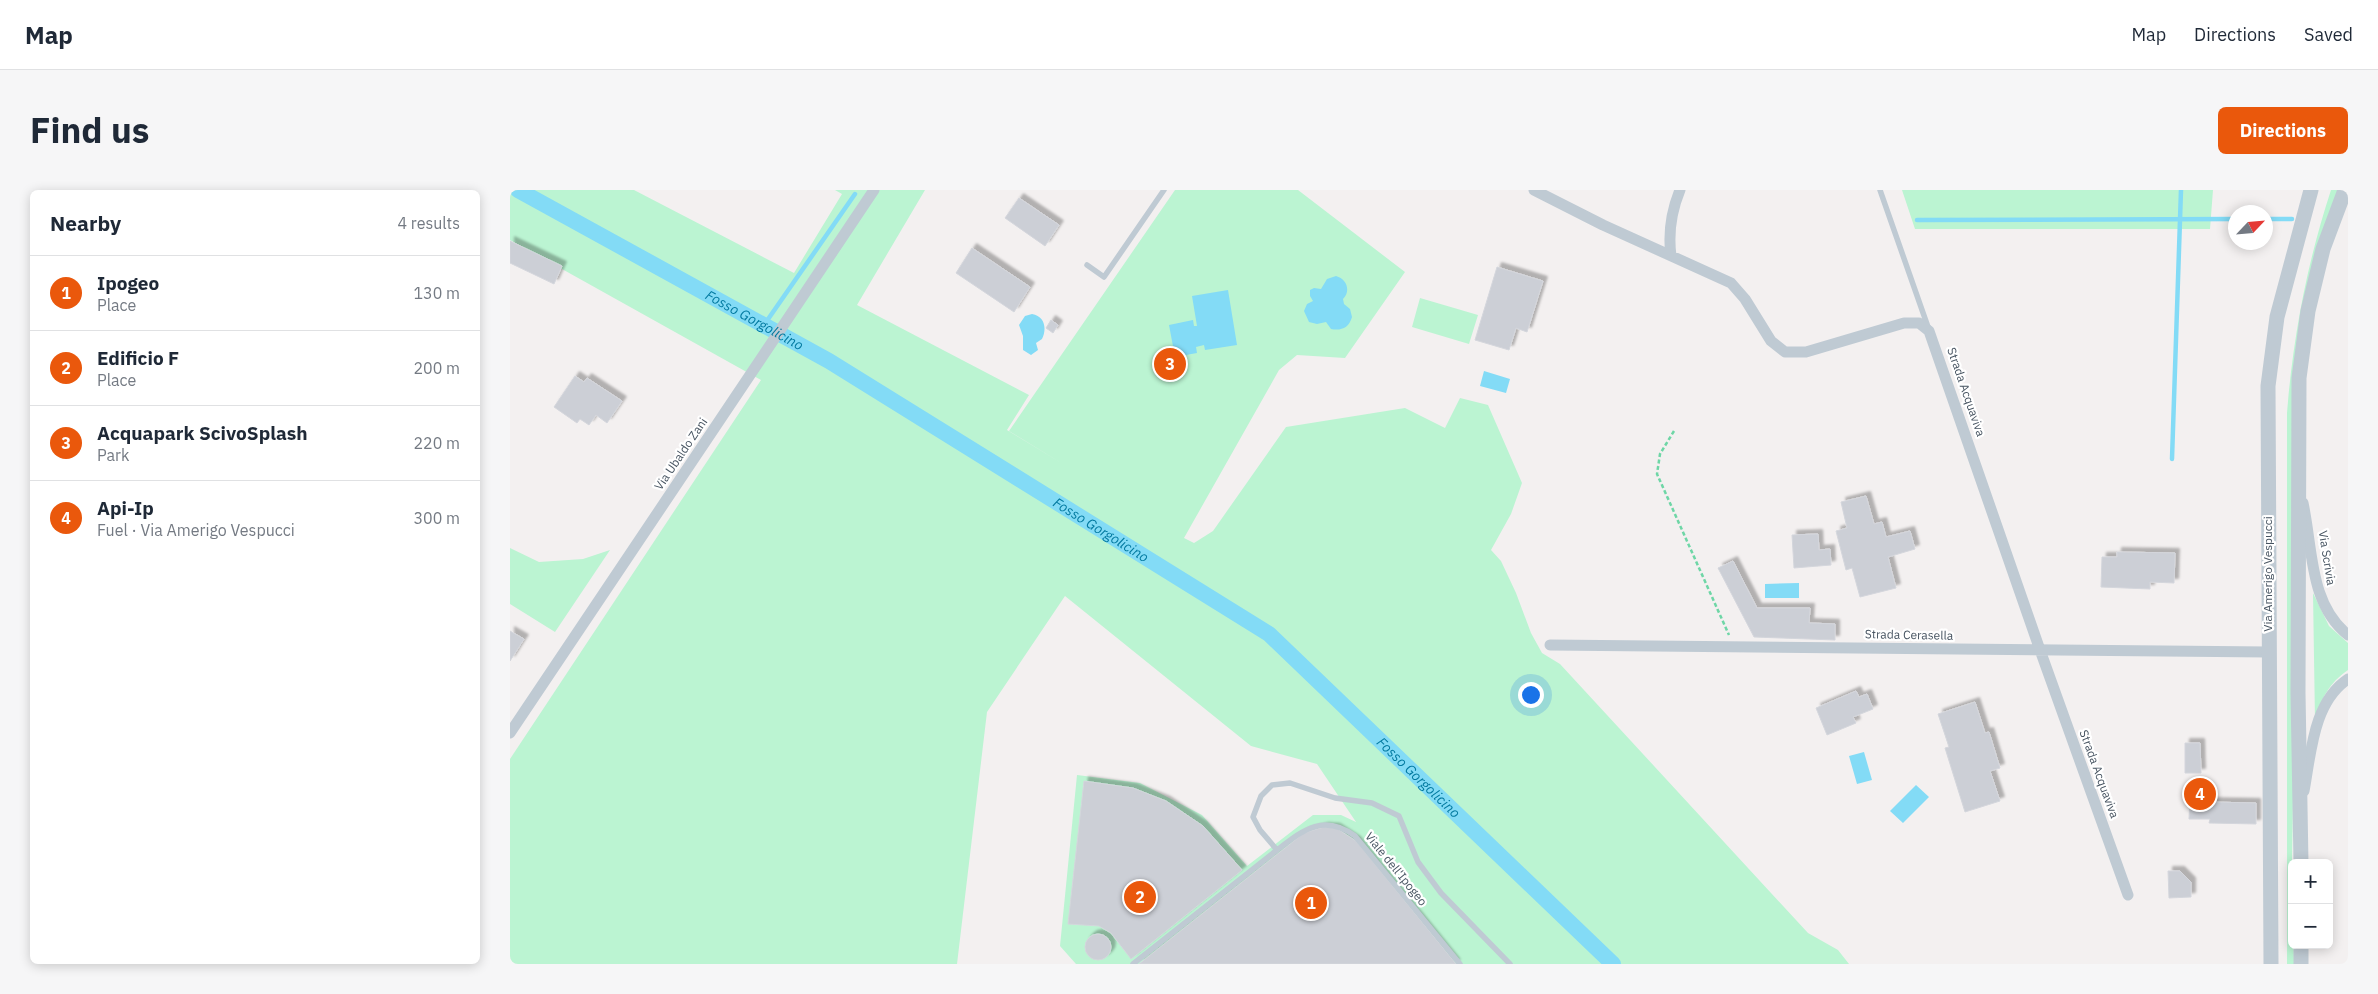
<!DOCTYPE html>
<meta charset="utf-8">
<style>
body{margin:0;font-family:"IBM Plex Sans",sans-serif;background:#f6f6f7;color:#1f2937}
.controls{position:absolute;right:15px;bottom:15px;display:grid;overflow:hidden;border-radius:8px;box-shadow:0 2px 12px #0003}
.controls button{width:45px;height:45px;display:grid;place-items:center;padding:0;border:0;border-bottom:1px solid #e0e1e3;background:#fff;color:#1f2937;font:25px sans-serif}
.compass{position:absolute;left:1718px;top:15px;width:45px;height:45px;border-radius:50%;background:#fff;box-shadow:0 2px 12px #0003;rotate:64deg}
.you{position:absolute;left:1020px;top:504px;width:18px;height:18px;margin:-12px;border:4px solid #fff;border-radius:50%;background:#1a73e8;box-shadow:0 0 0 8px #1a73e833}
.badge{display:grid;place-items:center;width:32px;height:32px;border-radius:50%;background:#ea580c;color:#fff;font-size:16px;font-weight:700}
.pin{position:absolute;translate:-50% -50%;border:2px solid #fff;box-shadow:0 1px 5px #0006}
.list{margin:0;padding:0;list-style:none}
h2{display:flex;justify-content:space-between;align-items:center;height:65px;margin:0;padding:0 20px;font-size:21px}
h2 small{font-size:16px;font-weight:400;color:#747a83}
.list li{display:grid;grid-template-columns:32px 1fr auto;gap:15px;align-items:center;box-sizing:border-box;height:75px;padding:0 20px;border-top:1px solid #e0e1e3}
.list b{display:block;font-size:19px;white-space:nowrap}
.list p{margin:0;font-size:16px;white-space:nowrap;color:#747a83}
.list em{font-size:16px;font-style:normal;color:#747a83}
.map{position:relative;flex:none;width:1838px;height:774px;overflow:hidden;border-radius:8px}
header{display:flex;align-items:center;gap:30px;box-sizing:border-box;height:70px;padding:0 25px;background:#fff;border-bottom:1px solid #e0e1e3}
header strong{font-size:24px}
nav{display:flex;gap:28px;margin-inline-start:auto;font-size:18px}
.intro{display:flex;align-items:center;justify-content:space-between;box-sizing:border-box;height:120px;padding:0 30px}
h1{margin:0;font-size:35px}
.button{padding:12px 22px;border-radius:8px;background:#ea580c;color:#fff;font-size:18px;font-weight:700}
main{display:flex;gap:30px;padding:0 30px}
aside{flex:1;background:#fff;border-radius:8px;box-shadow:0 2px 12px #0003}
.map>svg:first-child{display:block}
</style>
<header>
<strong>Map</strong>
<nav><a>Map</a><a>Directions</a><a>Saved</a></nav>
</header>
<div class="intro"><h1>Find us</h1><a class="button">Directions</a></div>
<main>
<aside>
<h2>Nearby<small>4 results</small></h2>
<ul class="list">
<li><span class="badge">1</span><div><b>Ipogeo</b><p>Place</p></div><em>130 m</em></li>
<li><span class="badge">2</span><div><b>Edificio F</b><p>Place</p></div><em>200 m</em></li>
<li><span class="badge">3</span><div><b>Acquapark ScivoSplash</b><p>Park</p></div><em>220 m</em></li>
<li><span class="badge">4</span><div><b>Api-Ip</b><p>Fuel · Via Amerigo Vespucci</p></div><em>300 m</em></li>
</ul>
</aside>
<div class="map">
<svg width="1838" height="774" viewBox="0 0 1838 774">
<defs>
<filter id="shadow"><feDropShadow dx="4.5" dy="-4.5" stdDeviation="1" flood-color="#0004"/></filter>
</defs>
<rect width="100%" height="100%" fill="#f3f0f0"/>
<!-- green -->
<path fill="#bbf4d2" d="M0,0H124L284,83L332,4L325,0H415L347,115L519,205L497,240L553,274L499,241L665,0H788L895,82L835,168L787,165L769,180L674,348L684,353L703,341L776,237L895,218L935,238L950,208L978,215L1012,293L1001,324L981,360L991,371L1006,403L1021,443L1032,463L1050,474L1298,743L1328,760L1339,774H566L550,756L567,585L630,593L692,625L737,676L803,625H831L846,632L807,574L741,556L555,406L477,522L447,774H0V569L251,190L0,50Z
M1392,0H1703L1700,39H1405Z
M1821,0H1828L1790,156L1782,673L1784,774H1777V223C1783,147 1797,73 1821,0Z
M910,108L968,125L959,154L902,137Z
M0,358L29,372L73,369L100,360L45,442L0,414Z
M1803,403L1819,436L1838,453V480C1819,493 1811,509 1805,531Z"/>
<!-- water -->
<path fill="#83dbf6" d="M826,86C837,89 841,101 833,109L834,114L840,119L842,127C839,138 831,141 821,139L816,132L807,134L799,132L794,121L797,114L803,111L800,106V100L804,98L811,99L817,89Z
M718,100L727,155L695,160L694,155L686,157L687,163L665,167L659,135L683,130L684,136H687L682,106Z
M522,124C535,126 537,139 532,149L526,153L528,160L521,165L513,160V146L509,135L515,126Z
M974,181L1000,189L996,203L970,196Z
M1289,393V408H1255V394Z
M1354,562L1362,590L1347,594L1339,566Z
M1406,595L1419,607L1393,633L1380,621Z"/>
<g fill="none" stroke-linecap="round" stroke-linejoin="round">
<!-- stream -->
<path stroke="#83dbf6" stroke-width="4.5" d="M1756,29H1782
M1407,30L1726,29
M254,135L345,4
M1662,269L1671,0"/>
<!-- canal -->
<path stroke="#83dbf6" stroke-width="16" id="s1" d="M8,0L319,171L759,444L1103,774"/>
</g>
<!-- building -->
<path fill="#cccfd6" stroke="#d4d6dc" filter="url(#shadow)" d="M509,8L549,35L535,56L495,28Z
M0,51L52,76L44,94L0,73Z
M462,58L520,97L504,122L446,83Z
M987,77L1033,91L1017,142L1006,138L999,160L965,150Z
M541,130L548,135L543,143L536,138Z
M65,186L74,192L77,188L112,211L97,233L86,225L79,235L70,229L67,233L44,217Z
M1356,306L1364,334L1372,332L1376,347L1400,341L1405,359L1378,367L1386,398L1350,407L1342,378L1336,380L1326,341L1337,338L1331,312Z
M1308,344L1309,360L1320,359L1321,375L1284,378L1282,345Z
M1607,362L1665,363L1664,393L1640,392V399L1591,397L1592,367H1607Z
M1223,371L1247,418H1300L1299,433L1325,434V450L1244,447L1208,378Z
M0,441L14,449L0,471Z
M1346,501L1349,507L1357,504L1363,519L1343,527L1346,533L1317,545L1306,518Z
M1465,512L1475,543L1479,542L1490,578L1480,581L1490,611L1455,622L1435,558L1439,557L1428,524Z
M1675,553H1690L1691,583H1675Z
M574,591L623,598L656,611L693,636L732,680L621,769L601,743L589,736L558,734Z
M1680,605H1689V616H1697V612L1746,613V634L1699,633L1700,629H1679Z
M814,637L826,638L846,651L946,774H629L794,643Z
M1658,681H1670L1681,692V707L1659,708Z
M575 757a13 13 0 1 1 26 0a13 13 0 1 1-26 0Z"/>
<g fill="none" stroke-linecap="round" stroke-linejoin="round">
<!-- path -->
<path stroke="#6ed6a6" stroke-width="2.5" stroke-dasharray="4 2.5" stroke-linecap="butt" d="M1164,241L1150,264L1147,284L1219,445"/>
<!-- service -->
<path stroke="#bfcad3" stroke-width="5.5" d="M1370,0L1418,137
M577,75L594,87L654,0
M623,774L767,660
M950,774L845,646C813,623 793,640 767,660L750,640L743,627L751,606L762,595L780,593L825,608L862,613L889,626L908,672L931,703L1000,774"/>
<!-- minor -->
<path stroke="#bfcad3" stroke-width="11" d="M1024,0L1093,35L1221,93L1235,109L1261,151L1275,162H1296L1394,133H1409L1419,141L1530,460L1618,705
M1161,66C1158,43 1161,22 1170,0
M1793,313C1803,359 1799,414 1838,445
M1040,455L1758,462
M0,543L364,0
M1794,601C1801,564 1803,512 1838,489"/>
<!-- tertiary -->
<path stroke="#bfcad3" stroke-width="15" d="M1791,673L1788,503L1789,188L1798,121L1813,59L1835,0
M1791,755V774
M1761,774L1758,196L1767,127L1801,0"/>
</g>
<g text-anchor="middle" stroke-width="4.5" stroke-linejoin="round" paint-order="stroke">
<!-- street labels -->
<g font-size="12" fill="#465360" stroke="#fff">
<text transform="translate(1456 202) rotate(71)" y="4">Strada Acquaviva</text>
<text transform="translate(171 264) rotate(-56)" y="4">Via Ubaldo Zani</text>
<text transform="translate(1817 368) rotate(81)" y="4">Via Scrivia</text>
<text transform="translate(1758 384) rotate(-90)" y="4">Via Amerigo Vespucci</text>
<text transform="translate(1399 445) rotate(1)" y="4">Strada Cerasella</text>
<text transform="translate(1589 584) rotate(70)" y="4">Strada Acquaviva</text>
<text transform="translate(886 679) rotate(51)" y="4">Viale dell'Ipogeo</text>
</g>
<!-- water labels -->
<g font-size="14" font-style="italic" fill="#037aa0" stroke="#fff">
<text dy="5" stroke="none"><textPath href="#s1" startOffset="270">Fosso Gorgolicino</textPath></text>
<text dy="5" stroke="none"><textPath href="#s1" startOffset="675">Fosso Gorgolicino</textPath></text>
<text dy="5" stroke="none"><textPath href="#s1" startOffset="1080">Fosso Gorgolicino</textPath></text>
</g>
</g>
</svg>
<div class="controls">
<button>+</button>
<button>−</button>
</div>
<svg class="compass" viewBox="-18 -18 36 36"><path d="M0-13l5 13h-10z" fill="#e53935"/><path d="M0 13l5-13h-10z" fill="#747a83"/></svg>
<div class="you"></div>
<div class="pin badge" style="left:801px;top:713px">1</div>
<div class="pin badge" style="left:630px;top:707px">2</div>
<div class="pin badge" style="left:660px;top:174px">3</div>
<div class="pin badge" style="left:1690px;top:604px">4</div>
</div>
</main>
